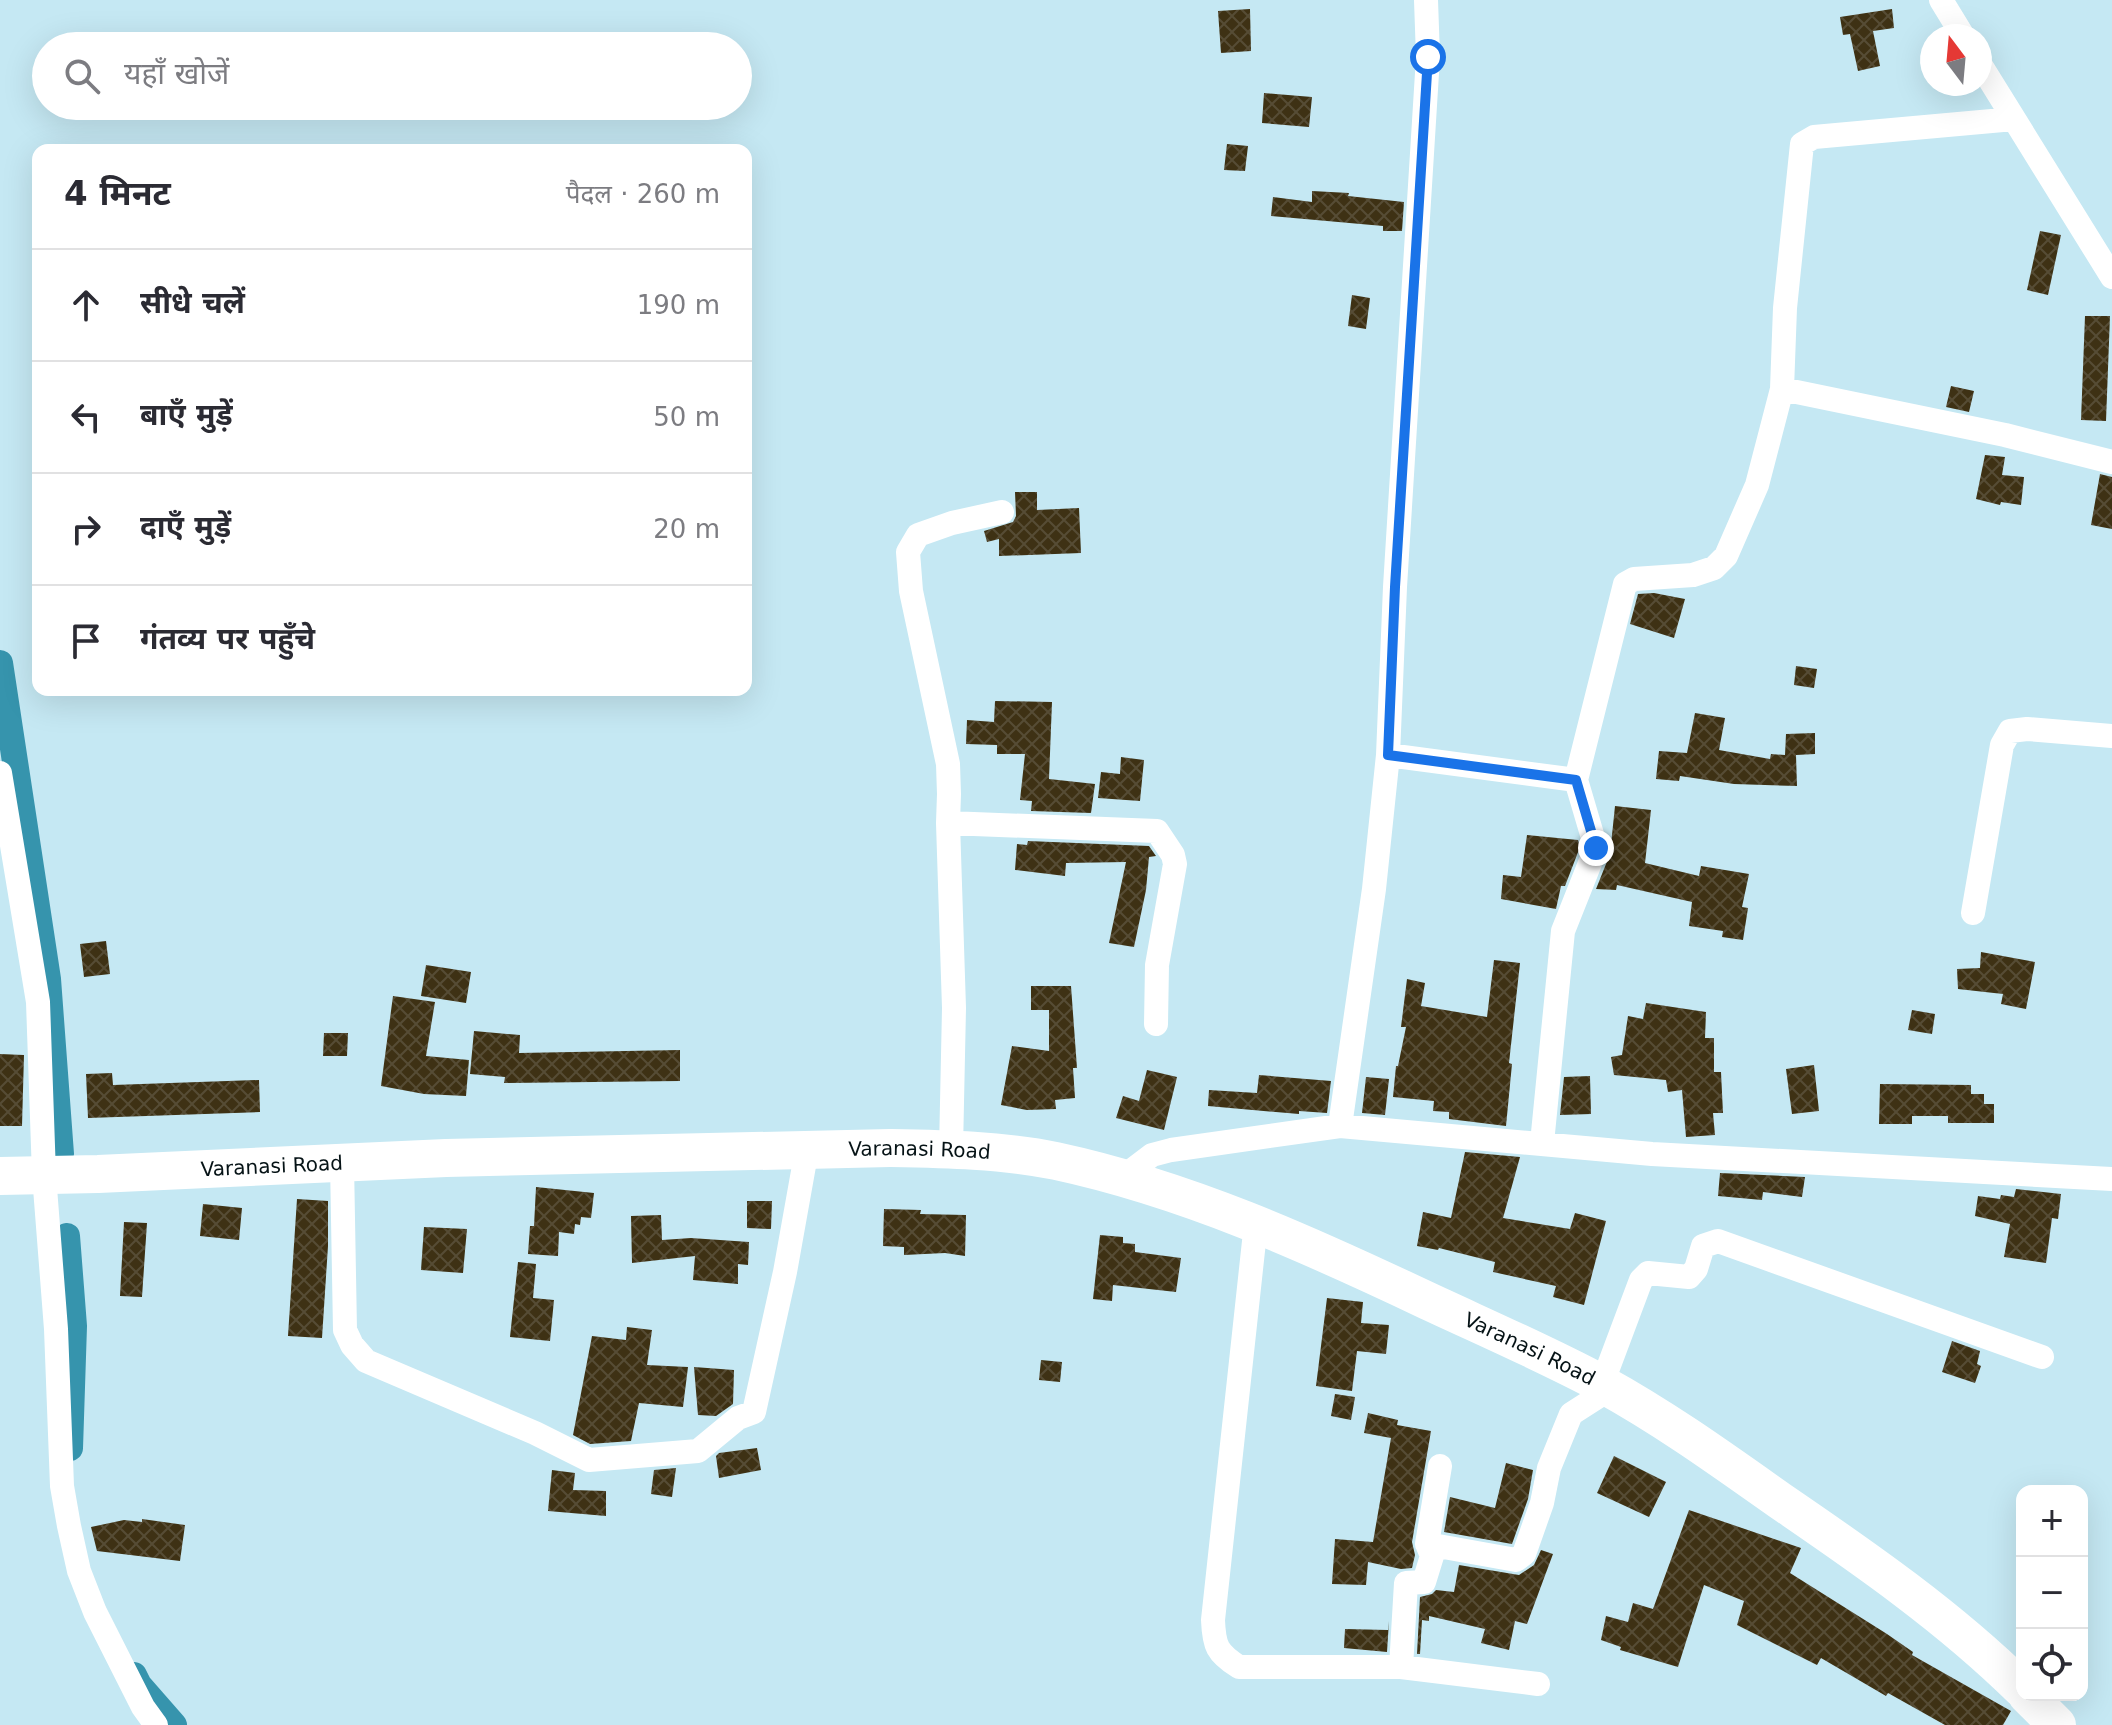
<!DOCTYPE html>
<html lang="hi">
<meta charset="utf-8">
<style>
body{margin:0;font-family:"DejaVu Sans","Noto Sans Devanagari",sans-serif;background:#f7f7f7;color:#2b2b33}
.controls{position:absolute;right:24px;bottom:24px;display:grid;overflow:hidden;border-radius:16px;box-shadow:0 8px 32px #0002}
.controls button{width:72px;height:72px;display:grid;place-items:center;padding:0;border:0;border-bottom:2px solid #e1e1e2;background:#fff;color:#2b2b33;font:40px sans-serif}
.compass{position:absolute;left:1920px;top:24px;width:72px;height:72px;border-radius:50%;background:#fff;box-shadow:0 8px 32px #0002;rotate:344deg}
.stop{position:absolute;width:24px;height:24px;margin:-18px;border:6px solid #1a73e8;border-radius:50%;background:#fff}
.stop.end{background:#1a73e8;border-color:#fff;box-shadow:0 2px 8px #0008}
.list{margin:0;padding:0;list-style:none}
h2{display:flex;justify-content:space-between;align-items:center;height:104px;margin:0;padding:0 32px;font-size:34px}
h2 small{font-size:26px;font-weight:400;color:#7c7c81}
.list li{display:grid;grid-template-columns:52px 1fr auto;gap:24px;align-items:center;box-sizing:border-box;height:112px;padding:0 32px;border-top:2px solid #e1e1e2}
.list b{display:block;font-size:30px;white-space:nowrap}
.list em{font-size:26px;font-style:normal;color:#7c7c81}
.icon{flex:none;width:44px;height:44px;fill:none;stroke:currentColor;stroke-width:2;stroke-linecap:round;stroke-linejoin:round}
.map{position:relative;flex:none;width:2112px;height:1725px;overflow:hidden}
.search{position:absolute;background:#fff;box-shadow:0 8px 32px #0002;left:32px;top:32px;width:720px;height:88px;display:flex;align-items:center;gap:20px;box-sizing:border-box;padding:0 28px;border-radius:44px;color:#7c7c81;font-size:30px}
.panel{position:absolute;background:#fff;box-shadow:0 8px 32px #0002;left:32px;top:144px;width:720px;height:552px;border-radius:16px}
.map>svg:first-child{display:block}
</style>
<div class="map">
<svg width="2112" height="1725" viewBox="0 0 2112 1725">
<defs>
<pattern id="building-cross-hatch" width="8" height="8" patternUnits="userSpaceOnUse" patternTransform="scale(2)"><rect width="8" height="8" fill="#3e3114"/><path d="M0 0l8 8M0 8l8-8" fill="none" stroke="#564c35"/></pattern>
</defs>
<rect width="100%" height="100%" fill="#c5e8f3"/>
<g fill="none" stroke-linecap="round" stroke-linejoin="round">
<!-- canal -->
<path stroke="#3694ad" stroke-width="26" d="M0,663L48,979L61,1154
M67,1236L74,1326L70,1448
M134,1675L139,1685L174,1725"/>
</g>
<!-- building -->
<path fill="url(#building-cross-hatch)" d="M1250,9L1251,51L1221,53L1218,11Z
M1892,9L1894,28L1873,31L1880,66L1858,71L1850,34L1843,35L1840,17Z
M1264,93L1312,97L1309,127L1262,123Z
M1227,144L1248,146L1245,171L1224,170Z
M1312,191L1349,193L1348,196L1404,202L1402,231H1383V226L1271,216L1273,197L1312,202Z
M2040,231L2061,235L2048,295L2027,290Z
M1352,295L1370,298L1366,329L1348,326Z
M2085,316H2110L2106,421L2081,420Z
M1951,386L1974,391L1969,412L1946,407Z
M1985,455L2005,457L2002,475L2024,477L2021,505L2001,502L2000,505L1976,499Z
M2100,474L2112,477V529L2091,525Z
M1015,492H1037V510L1079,508L1081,553L999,556V539L987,542L984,531L1013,522L1016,516Z
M1654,593L1685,599L1674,638L1630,624L1638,594Z
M1796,666L1817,669L1814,688L1794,685Z
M995,701L1052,702L1049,779L1095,784L1091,813L1031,811L1032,801L1020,800L1025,754H997V745L966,744L967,720L994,722Z
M1695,713L1725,718L1719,750L1770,759L1771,754L1785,755L1786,734L1815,733V754L1796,755L1797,786L1734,784L1680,776L1679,781L1656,779L1659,751L1687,753Z
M1121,757L1144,760L1140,801L1098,798L1101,772L1120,774Z
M1615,806L1651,810L1645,863L1699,876L1701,866L1749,874L1742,907L1748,908L1743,940L1722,937L1723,931L1689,926L1692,902L1617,885L1616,890L1596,889L1610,854Z
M1527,835L1578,840L1580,847L1565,886H1561L1556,909L1501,899L1503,875L1521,877Z
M1028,841L1149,846L1156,856L1149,857L1146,890L1134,947L1109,943L1126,862L1066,863L1065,876L1015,870L1017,844L1027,845Z
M106,941L110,974L84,977L80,944Z
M1981,952L2035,962L2026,1009L2001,1004L2003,994L1958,989L1957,969L1980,968Z
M1494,960L1520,963L1509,1063L1512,1064L1506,1126L1449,1119V1112L1433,1111L1434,1101L1393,1097L1396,1066H1398L1406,1027H1401L1407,979L1425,983L1421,1006L1487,1017Z
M426,965L471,972L466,1003L421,996Z
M1031,986H1071L1077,1068H1073L1075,1098L1055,1100L1056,1109L1027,1110L1001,1105L1012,1046L1049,1051V1010H1031Z
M393,996L435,1002L426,1056L469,1060L466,1096L424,1094L381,1086Z
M1646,1003L1706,1012L1705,1038H1714V1072H1721L1723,1113H1713L1715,1135L1686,1137L1682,1090L1668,1092L1666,1080L1614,1075L1611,1057L1622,1055L1628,1016L1643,1019Z
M1912,1010L1935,1014L1932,1034L1908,1030Z
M474,1031L520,1035L519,1053L680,1050V1081L504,1083L505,1077L470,1074Z
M324,1033H348L347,1056H323Z
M0,1054L24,1055L22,1126H0Z
M1814,1065L1819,1111L1792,1114L1786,1069Z
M1147,1070L1177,1077L1164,1130L1116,1118L1123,1096L1139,1101Z
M112,1073L113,1085L259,1080L260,1112L88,1118L86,1074Z
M1259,1075L1331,1081L1327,1113L1299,1111V1114L1208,1106L1209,1090L1257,1093Z
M1590,1076L1591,1114L1560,1115L1564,1077Z
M1366,1077L1389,1079L1385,1115L1362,1113Z
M1880,1084L1971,1085V1094H1984V1104H1994V1123H1948V1116H1912V1124H1879Z
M1465,1152L1520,1157L1503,1218L1570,1229L1575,1213L1606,1221L1584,1305L1553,1297L1556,1286L1493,1272L1495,1262L1439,1248L1438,1250L1417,1246L1423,1212L1451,1218Z
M1720,1173L1805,1177L1802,1197L1763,1192L1762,1200L1718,1196Z
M536,1187L594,1193L591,1218L581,1217L580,1225L575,1224L574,1234L559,1232L558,1256L528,1254L530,1226H534Z
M2016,1189L2061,1194L2058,1219L2052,1218L2046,1263L2004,1257L2010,1224L1975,1216L1978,1196L2000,1199L2001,1195L2014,1197Z
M297,1199L328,1201V1246L322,1338L288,1336Z
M747,1201H772L771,1229L747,1228Z
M203,1204L242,1208L239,1240L200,1236Z
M884,1209L921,1210L920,1214L966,1215L965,1256L945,1253L904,1255V1247L883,1246Z
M661,1215L662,1240L691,1238L749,1242L748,1265L738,1264V1284L693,1280L695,1256L632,1263L631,1216Z
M124,1222L147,1223L142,1297L120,1296Z
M424,1227L467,1229L463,1273L421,1270Z
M1100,1235L1123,1237V1243L1135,1244V1252L1181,1258L1176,1292L1113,1285L1112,1301L1093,1299Z
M518,1262L536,1264L533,1298L554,1300L550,1341L510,1337Z
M1327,1298L1363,1302L1361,1323L1389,1325L1386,1354L1357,1351L1352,1391L1316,1386Z
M627,1327L652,1330L647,1365L688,1367L683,1407L639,1403L631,1441L590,1444L573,1435L592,1336L626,1340Z
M1952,1341L1980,1351L1977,1364L1981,1366L1975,1383L1942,1372Z
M1041,1360L1062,1362L1060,1382L1039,1380Z
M694,1367L734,1370L733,1404L716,1416L698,1415Z
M1335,1394L1355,1397L1351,1420L1331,1416Z
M1368,1413L1398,1420L1397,1425L1431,1431L1412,1542L1415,1555L1412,1568L1401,1569L1368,1562L1366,1585L1332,1584L1335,1539L1373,1542L1391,1438L1364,1433Z
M757,1448L761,1470L719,1478L716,1456L719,1453Z
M1614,1456L1666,1482L1649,1517L1597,1493Z
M1506,1463L1533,1470L1528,1499L1512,1544L1444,1532L1450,1497L1495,1508Z
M676,1468L672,1497L651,1494L654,1470Z
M552,1470L575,1473L573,1490L606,1491V1516L548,1511Z
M1689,1510L1801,1548L1790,1573L1887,1634L1913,1652L1912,1655L2011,1711L2003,1725H1945L1888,1693L1886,1696L1821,1658L1817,1665L1737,1625L1744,1601L1704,1585L1678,1667L1620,1650L1621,1647L1601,1640L1606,1616L1628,1622L1633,1603L1653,1609Z
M142,1519L185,1525L180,1561L97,1551L91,1527L124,1520L142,1522Z
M1541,1550L1553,1554L1527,1624L1515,1621L1509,1650L1481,1643L1485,1629L1429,1616V1621L1422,1620L1420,1654H1417L1420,1597L1432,1594L1436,1590L1454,1592L1459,1565L1519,1575L1534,1565Z
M1389,1621L1387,1652L1344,1648L1345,1629L1388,1630Z"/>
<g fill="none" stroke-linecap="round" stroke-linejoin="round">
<!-- minor -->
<path stroke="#fff" stroke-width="24" d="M1941,0L1963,36
M1980,64L2112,277
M1782,389L2005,435L2112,462
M1388,755L1576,780L1625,584L1634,579L1693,575L1714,568L1726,556L1757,485L1782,389L1785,308L1802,144L1814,137L2014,119
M0,773L38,1002L44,1175L56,1329L62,1486L69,1526L79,1571L95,1612L143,1707L156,1725
M948,823L1157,831L1173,855L1175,864L1157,965L1156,1024
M1973,913L2002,745L2010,731L2027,729L2112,736
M1340,1126L1374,889L1388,755L1395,587L1428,57L1426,0
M1542,1143L1563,931L1596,848L1576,780
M951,1150L954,1008L948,823L949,794L948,764L911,591L908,552L918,535L952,523L1002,512
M342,1163L345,1330L352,1345L366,1361L535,1433L589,1460L698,1451L738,1418L754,1412L785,1272L807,1149
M1123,1177L1152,1155L1171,1150L1340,1126L1652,1154L2112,1179
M1256,1223L1213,1620C1214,1646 1217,1653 1239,1667H1401L1538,1684
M1602,1384L1641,1280L1648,1273L1689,1277L1696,1269L1703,1246L1718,1241L2042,1357
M1427,1544L1516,1560L1524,1554L1542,1503L1549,1468L1571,1414L1610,1389
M1401,1667L1406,1583L1424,1582L1432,1556L1427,1544L1440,1466"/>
<!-- trunk -->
<g stroke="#fff" stroke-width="38">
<path id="s1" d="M0,1176L98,1174L446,1158L890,1148C944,1149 1002,1150 1056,1161C1186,1189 1308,1244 1428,1301C1486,1328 1546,1354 1602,1384C1664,1418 1721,1459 1779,1500C1864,1558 1949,1617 2022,1689"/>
<path d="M2027,1695L2057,1725"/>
</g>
</g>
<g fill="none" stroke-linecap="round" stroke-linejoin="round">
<!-- route -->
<path stroke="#1a73e8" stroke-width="10" d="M1428,57L1395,587L1388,755L1576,780L1596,848"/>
</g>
<g text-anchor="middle" stroke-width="8" stroke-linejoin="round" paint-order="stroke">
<!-- street labels -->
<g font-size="20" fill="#061316" stroke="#d8f4fd">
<text dy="7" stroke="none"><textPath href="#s1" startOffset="920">Varanasi Road</textPath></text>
<text dy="7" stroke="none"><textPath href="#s1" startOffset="272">Varanasi Road</textPath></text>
<text dy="7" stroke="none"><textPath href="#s1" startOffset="1568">Varanasi Road</textPath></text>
</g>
</g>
</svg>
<div class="controls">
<button>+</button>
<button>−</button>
<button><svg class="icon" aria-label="locate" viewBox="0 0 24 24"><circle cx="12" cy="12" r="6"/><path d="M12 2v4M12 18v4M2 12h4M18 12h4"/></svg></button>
</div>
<svg class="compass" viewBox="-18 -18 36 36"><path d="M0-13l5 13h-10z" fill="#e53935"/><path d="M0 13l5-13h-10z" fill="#7c7c81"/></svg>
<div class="stop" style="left:1428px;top:57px"></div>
<div class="stop end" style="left:1596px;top:848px"></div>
<div class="search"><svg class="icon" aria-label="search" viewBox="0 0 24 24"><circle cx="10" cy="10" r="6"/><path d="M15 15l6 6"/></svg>यहाँ खोजें</div>
<section class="panel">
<h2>4 मिनट<small>पैदल · 260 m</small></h2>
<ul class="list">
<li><svg class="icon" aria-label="ahead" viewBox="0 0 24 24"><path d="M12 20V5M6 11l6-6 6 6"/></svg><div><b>सीधे चलें</b></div><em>190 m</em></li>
<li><svg class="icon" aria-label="left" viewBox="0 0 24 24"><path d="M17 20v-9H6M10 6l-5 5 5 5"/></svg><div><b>बाएँ मुड़ें</b></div><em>50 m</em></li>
<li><svg class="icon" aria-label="right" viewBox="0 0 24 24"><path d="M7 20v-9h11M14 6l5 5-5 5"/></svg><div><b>दाएँ मुड़ें</b></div><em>20 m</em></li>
<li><svg class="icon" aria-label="arrive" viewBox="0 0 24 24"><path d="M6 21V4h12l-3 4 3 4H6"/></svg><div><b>गंतव्य पर पहुँचे</b></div></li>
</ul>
</section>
</div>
